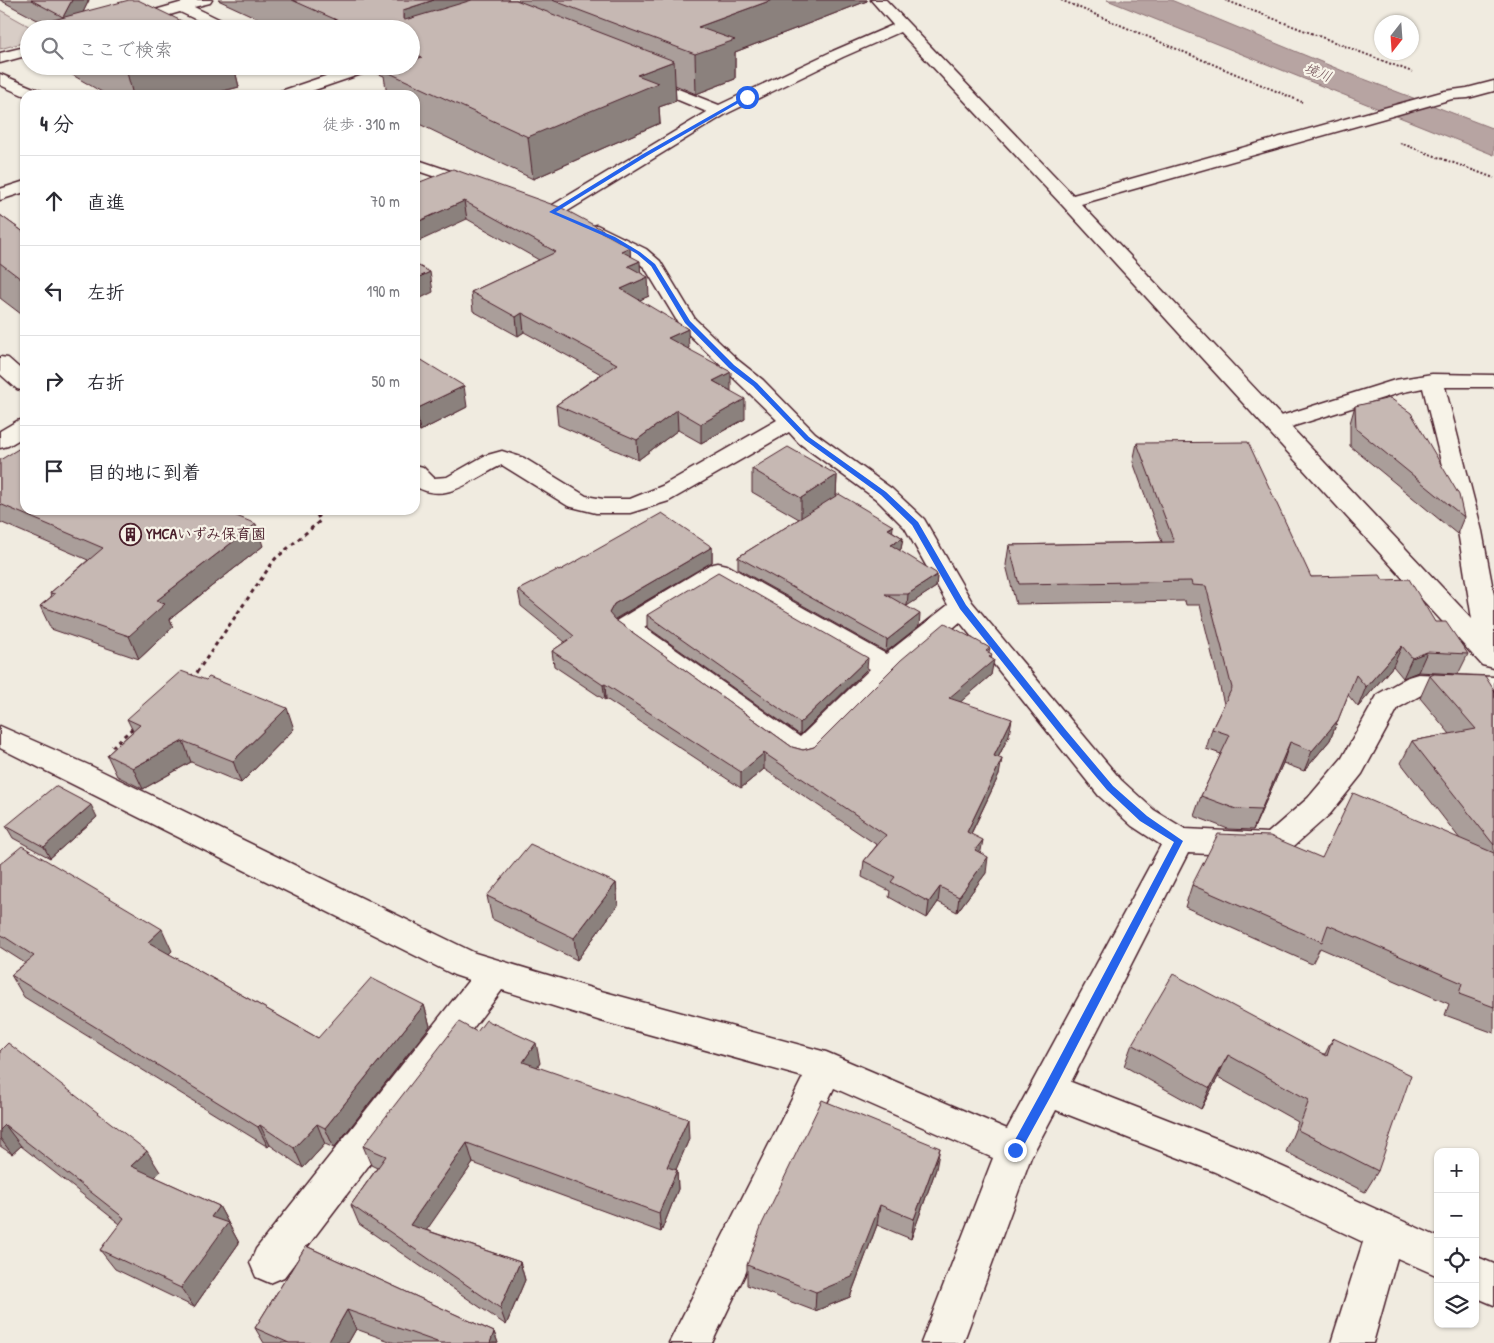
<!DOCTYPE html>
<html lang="ja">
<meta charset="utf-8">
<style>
body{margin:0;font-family:"Patrick Hand","Klee One",sans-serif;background:#f2f2f3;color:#2b2b33}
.controls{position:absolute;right:15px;bottom:15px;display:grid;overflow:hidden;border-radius:10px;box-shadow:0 1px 4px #0004}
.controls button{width:45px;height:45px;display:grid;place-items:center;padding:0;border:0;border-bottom:1px solid #e1e1e2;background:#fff;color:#2b2b33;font:25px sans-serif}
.compass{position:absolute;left:1374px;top:15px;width:45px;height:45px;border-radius:50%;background:#fff;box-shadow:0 1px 4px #0004;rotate:197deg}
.stop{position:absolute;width:15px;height:15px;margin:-11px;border:4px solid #2563eb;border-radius:50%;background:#fff}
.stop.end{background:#2563eb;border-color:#fff;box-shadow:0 1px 5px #0008}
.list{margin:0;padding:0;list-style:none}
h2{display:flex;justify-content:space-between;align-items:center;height:65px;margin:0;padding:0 20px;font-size:21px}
h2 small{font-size:16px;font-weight:400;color:#7c7c81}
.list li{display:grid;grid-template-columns:32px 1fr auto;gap:15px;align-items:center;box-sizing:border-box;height:90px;padding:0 20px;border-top:1px solid #e1e1e2}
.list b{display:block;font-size:19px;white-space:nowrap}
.list em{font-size:16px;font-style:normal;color:#7c7c81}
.icon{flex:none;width:28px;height:28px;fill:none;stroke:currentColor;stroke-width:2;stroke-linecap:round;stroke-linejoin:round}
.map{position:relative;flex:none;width:1494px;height:1343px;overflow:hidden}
.search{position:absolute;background:#fff;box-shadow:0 1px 4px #0004;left:20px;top:20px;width:400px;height:55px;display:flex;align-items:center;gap:12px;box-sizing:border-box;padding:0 18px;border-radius:28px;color:#7c7c81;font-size:19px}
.panel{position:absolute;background:#fff;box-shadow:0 1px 4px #0004;left:20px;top:90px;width:400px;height:425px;border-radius:15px}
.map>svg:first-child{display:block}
</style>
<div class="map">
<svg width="1494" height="1343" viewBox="0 0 1494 1343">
<rect width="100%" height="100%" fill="#f0ebe0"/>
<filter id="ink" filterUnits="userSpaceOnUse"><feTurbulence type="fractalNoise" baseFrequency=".02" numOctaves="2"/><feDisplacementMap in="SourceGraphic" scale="10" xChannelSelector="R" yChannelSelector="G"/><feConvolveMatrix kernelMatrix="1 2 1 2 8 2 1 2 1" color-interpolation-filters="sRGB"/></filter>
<g filter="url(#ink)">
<!-- green -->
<path fill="#d8cdc6" stroke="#917678" d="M0,10L34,29H29V41L0,49Z"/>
<!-- water -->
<path fill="#b7a4a2" stroke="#8b6f72" d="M1107,0H1171L1343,71L1494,129V155Z"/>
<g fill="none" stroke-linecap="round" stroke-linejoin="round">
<defs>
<path id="minor" d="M190,0H212L210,3L194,7L233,26L235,29H216L180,12L121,29H97L99,26Z
M871,0H886L1073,195L1445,91L1467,88L1494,81V91L1468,98L1452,99L1081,204L1281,416L1395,380L1432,374L1494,375V387H1445L1482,531L1494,595V668L1482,665L1063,206L900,32L843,57L726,114L558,217L552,218L546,217L543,213L546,209L707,112L635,82L632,79L635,76H645L719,105L833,51L893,25ZM1423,388L1458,531L1472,619L1291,427L1399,393Z
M29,46V55L0,63V53Z
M355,66H378L376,69L300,95H276L278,92Z
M0,74L43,92L45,95L25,96L0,85Z
M415,159L483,182L486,186L483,190L477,191L415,170Z
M25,181V192L0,200V189Z
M597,225L646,249L660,261L695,319L739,361L763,380L815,433L892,489L924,519L972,602L1121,780L1154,810L1185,829L1268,833L1308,798L1342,758L1378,694L1408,677L1418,674L1494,677V697L1423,694L1398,708L1362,774L1330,814L1285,854L1274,857L1188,853L1071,1082L1241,1148L1438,1237V1276L1397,1258L1373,1343H1331L1363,1242L1215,1172L1056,1110L1031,1157L963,1343H921L993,1158L834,1088L712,1343H669L803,1077L601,1021L502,990L284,1277L270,1283L256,1277L250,1263L256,1249L469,980L454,975L0,748V726L91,766L475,953L601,991L826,1052L1007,1129L1161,845L1132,826L1099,796L960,622L898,674L812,761L802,764L792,761L616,633L612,627L616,621L709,565L718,563L727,565L886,654L948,605L905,528L876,499L799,443L789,432L669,501L630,513H596L568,506L502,465C474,477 447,506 415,486V465L423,467L434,478L447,477L484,456L502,451L524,458L586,496L603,499H630L662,486L777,420L680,326L645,268L632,257L590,235L588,231L590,227ZM718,582L870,669L800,737L644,627Z
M0,357L8,358L25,373V391L17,389L0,374Z
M25,419V436L8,446L0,448V431L17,421Z
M1475,1256L1494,1264V1305L1475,1297Z"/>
</defs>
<!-- minor casing -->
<use href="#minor" stroke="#4a1f2b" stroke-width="3"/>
<!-- path-far1 -->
<path stroke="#4a1f2b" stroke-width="2" stroke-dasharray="2 2" stroke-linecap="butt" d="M1061,0L1302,102
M1225,0L1412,72
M1400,143L1494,178"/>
<!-- path -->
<path stroke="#4a1f2b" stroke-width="3" stroke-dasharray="4 4" stroke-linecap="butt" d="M190,677L197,672L275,559L320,521L315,510
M112,747L135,726"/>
<!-- minor -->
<use href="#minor" fill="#f7f3e8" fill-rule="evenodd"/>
</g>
<!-- wall -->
<path fill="#aa9e9a" stroke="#4a1f2b" d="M0,0H89L83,12L198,29H44L42,23H43Z
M218,0H867V1L735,52V79L696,94L675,85L676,101L659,107L660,123L533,179L415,122V95H387L384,76L374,72L373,66H411V29H281Z
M57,66H234L239,87L207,95H107Z
M415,184L603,230V233L630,247V255L641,273L649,296L639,300L689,348L687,349L731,391L745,419L701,443L678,430L638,460L558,425L556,405L601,374L524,332L518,336L473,311L471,292L539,260L467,219Z
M0,215L25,233V317L0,298Z
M415,356L467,407L420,431L416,428H415Z
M1355,406L1464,517L1457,534L1350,446V423Z
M1137,443L1311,577L1383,580L1435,622L1468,654L1458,674L1418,672L1403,678L1393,666L1358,707L1348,695L1330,740L1304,771L1283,763L1253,830L1228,829L1194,816L1201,796L1221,754L1206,749L1212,729L1224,704L1200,605H1186L1185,601L1016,604L1006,565L1009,545L1162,542L1133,462Z
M0,460L263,546L170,619L173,627L139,659L51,629L40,606L51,597L50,593L88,560L0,522Z
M752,469L837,475L836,496L903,538L901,549L899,551L937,575L936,587L906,606L919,626L886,652L738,569V557L799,519L752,492Z
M712,547V562L615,620L792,747L803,750L814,747L990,648L989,652L991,658V675L960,702L1009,735L998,758L999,775L971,834L980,853L986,873L957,912L938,902L927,918L889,897L890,891L862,877L864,861L877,845L764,769L741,788L606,699L605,700L554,666L552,651L565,642L521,606L518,590L559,571Z
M647,615L867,669L800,735L647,627Z
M1430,676L1494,690V1033L1445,1015L1449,1004L1320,948L1312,964L1185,907L1192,885L1322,858L1460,839L1401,763L1412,741L1450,734L1420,698Z
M127,719L294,729L241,783L191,762L143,789L117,776L107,755L133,731Z
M97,817L50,858L13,838L6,826Z
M0,864L172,951L169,954L318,1038L424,1005L430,1026L334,1148L325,1144L303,1168L270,1145L268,1147L24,997L11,975L25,963L0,947Z
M616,883L618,905L577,960L492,919L487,896Z
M1333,1038L1378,1171L1365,1192L1286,1152L1298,1122L1218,1077L1201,1109L1124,1066L1132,1044L1325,1054Z
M0,1051L160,1172L155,1177L219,1206L239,1243L194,1307L115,1269L100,1250L120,1224L21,1146L12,1154L0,1146Z
M540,1063L537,1067L689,1139L676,1169L677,1170L678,1189L661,1232L473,1163L426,1230L520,1262L525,1280L506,1325L359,1224L351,1205L377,1168L371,1165L363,1146Z
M936,1169L911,1239L877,1225L850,1297L815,1311L747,1285V1265Z
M306,1246L494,1332L498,1343H395L356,1329L348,1343H264L255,1328Z"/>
<!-- shaded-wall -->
<path fill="#8b817d" stroke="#4a1f2b" d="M72,0H89L75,29L63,17Z
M434,0H517L518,11L411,47L403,19V10Z
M772,0H867V1L735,52V79L696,94L695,54L698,27Z
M674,61L676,101L659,107L660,123L533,179L528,137L637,75Z
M136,66H234L239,87L207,95H133L126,69Z
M464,201L467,219L415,243V223Z
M630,247L631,265L640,261L641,279L629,285L621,251Z
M430,272L433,292L415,301V279Z
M648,277L649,296L622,308L621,289Z
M522,313L524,332L518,336L516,317Z
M688,329L689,348L669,358L668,338Z
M731,372V391L713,381Z
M464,386L467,407L420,431L416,409Z
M745,399V419L701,443V424Z
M677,410L678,430L638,460L637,440Z
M837,475L836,498L801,520V498Z
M256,524L263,546L170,619L173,627L139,659L129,636L156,601Z
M893,526L892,538L888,529Z
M903,538L901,549L890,557L891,545Z
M712,547V562L615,619L610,628L609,613L614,604Z
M937,575L936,587L907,606L908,594Z
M920,614L919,626L886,652L887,640Z
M1402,646L1393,666L1358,707L1366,687Z
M1427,652L1418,672L1403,678L1412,658Z
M992,654L990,663L994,660L991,675L947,714L949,698Z
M868,658L867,669L800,735V723Z
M605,684L606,699L605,700L603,685Z
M287,708L294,729L241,783L233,761Z
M1012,719L1009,735L991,772L994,756Z
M1338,720L1330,740L1304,771L1312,751Z
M183,741L191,762L143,789L133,768Z
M1290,742L1283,763L1253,830L1261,810Z
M764,753V769L741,788V772Z
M1002,759L999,775L964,848L967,832Z
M91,805L97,817L50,858L44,847Z
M983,840L980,856L975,850Z
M988,857L986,873L957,912L959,897Z
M616,883L618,905L577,960L574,938Z
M940,887L938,902L927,918L929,902Z
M162,929L172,951L159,963L148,942Z
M424,1005L430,1026L334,1148L325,1128Z
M536,1043L540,1063L527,1082L523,1062Z
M1228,1055L1218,1077L1201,1109L1210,1088Z
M688,1119L689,1139L669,1186L667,1167Z
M317,1124L325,1144L303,1168L294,1148Z
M5,1125L21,1146L12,1154L0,1138V1130Z
M260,1125L270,1145L268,1147L258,1127Z
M467,1143L473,1163L417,1244L410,1225Z
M940,1148L936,1169L911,1239L914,1219Z
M147,1151L160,1172L145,1187L131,1166Z
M677,1170L678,1189L661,1232L659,1213Z
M880,1205L877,1225L850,1297L815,1311L816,1292Z
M219,1206L239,1243L194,1307L181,1288L211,1217Z
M520,1262L525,1280L506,1325L500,1308Z
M347,1310L356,1329L348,1343H328Z
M494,1332L498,1343H490Z"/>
<!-- building -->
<path fill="#c6b8b3" stroke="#4a1f2b" d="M31,0H72L63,17Z
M129,0H138L198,29H52L42,23Z
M292,0H434L403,10V19L405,20L472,0H516L674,61L637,75L658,83L528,137L383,70L395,66H411V61L422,57L411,52V29H371L372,26H350Z
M552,0H772L698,27L735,40L695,54Z
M121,66H136L126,69Z
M453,169L562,208L603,230L600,231L630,247L621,251L640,261L628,266L648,277L621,289L688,329L668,338L731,372L713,381L745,399L701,424L677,410L637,440L556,405L617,364L522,313L516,317L471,292L556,252L464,201L415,223V184Z
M0,215L25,233V282L0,263Z
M415,264L430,272L415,279Z
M415,356L464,386L416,409L415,408Z
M1390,398L1411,413L1459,495L1464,517L1356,429L1355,406Z
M1248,442L1311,577L1380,575L1383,580L1409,579L1435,622H1446L1468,654L1427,652L1412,658L1402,646L1366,687L1356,675L1338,720L1312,751L1290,742L1261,810L1236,809L1201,796L1230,735L1212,729L1232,688L1206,586L1192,585L1191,581L1019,584L1009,545L1174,542L1137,443Z
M25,445V510H222L256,524L156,601L165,604L129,636L40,606L55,594L50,593L103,548L0,504V460Z
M788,447L837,475L801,498L752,469Z
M839,494L893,526L888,529L903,538L891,545L936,573L937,575L908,594H885L920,614L887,640L738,557Z
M662,513L712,547L614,604L609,613L614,619L792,747L803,750L814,747L901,660L945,623L990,648L986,651L992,654L989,657L994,660L949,698L1012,719L994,756L1002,759L967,832L983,840L975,850L988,857L959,897L940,887L929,902L891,882L895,877L864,861L886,835L764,753L741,772L605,684L603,685L552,651L574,636L518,590L557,570L559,571Z
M718,572L868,658L800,723L647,615Z
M181,671L206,680L209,677L287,708L233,761L183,741L133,768L107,755L140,725L127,719Z
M1434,674L1485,676L1494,690V845L1412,741L1476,729L1430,676Z
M55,786L91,805L44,847L6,826Z
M1353,793L1494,853V1007L1459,994L1462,983L1328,925L1322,942L1192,885L1218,834L1270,836L1322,858Z
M530,844L616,883L574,938L487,896Z
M22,846L162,929L148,942L318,1038L371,978L424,1005L325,1128L317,1124L294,1148L260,1125L258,1127L11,975L34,956L0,934V864Z
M1173,974L1327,1056L1333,1038L1411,1075L1378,1171L1298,1130L1309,1100L1228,1055L1210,1088L1132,1044Z
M486,1020L536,1043L523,1062L688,1119L667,1167L677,1170L659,1213L467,1143L410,1225L520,1262L500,1308L351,1205L386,1156L363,1146L459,1022L477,1032Z
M8,1043L147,1151L131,1166L219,1206L211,1217L228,1223L181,1288L100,1250L124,1218L5,1125L0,1130V1051Z
M822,1100L940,1148L914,1219L880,1205L852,1277L816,1292L747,1265L762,1224Z
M306,1246L494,1332L490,1343H440L347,1310L328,1343H289L255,1328Z"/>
</g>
<!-- route -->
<path fill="#2563eb" d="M745,96L749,97L647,156L556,212L615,237L640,252L655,264L690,321L734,365L757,383L809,437L886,492L918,522L966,605L1065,729L1113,786L1147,816L1183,841L1052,1094L1019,1154L1015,1156L1011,1154L1009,1150L1011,1147L1044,1087L1174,842L1140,821L1107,790L1059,733L960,609L912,525L881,495L805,440L753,386L729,368L685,323L651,266L637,254L611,239L549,212L643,154Z"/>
<!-- icons -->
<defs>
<symbol id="building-ring" viewBox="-11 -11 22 22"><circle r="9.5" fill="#f7f3e8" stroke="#4a1f2b" stroke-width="1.5"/><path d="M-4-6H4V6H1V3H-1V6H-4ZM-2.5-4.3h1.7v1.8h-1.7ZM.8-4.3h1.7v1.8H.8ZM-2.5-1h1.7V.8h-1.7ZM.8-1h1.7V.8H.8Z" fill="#4a1f2b"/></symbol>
</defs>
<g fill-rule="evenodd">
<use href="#building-ring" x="118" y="522" width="25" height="25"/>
</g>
<g text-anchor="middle" stroke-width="4.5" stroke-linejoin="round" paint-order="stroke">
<!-- far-water labels -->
<g font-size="14" font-style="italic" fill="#704e55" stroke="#f7f3e8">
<text transform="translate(1318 72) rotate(22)" y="5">境川</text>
</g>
<!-- poi labels -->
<g font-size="15" font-weight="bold" fill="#4a1f2b" stroke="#f7f3e8" text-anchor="start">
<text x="146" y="539">YMCAいずみ保育園</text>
</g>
</g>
</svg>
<div class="controls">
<button>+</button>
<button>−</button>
<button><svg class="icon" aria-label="locate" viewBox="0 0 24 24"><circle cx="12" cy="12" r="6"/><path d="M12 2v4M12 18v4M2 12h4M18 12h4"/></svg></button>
<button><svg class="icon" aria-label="layers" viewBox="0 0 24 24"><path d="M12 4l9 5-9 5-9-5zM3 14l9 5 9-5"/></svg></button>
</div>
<svg class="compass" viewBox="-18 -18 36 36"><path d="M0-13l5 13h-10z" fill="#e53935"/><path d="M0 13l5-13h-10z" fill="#7c7c81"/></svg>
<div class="stop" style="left:747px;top:97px"></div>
<div class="stop end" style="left:1015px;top:1150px"></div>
<div class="search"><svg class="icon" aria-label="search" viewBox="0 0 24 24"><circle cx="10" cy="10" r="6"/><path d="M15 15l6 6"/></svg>ここで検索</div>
<section class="panel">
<h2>4 分<small>徒歩 · 310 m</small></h2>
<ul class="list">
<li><svg class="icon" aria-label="ahead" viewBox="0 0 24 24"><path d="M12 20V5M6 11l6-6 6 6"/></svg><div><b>直進</b></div><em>70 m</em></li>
<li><svg class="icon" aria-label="left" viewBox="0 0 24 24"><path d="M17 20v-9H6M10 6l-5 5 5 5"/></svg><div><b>左折</b></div><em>190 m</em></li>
<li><svg class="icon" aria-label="right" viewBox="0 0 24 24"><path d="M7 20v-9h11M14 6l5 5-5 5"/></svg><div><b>右折</b></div><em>50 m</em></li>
<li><svg class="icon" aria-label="arrive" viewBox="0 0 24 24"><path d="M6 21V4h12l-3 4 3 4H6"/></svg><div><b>目的地に到着</b></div></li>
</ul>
</section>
</div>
